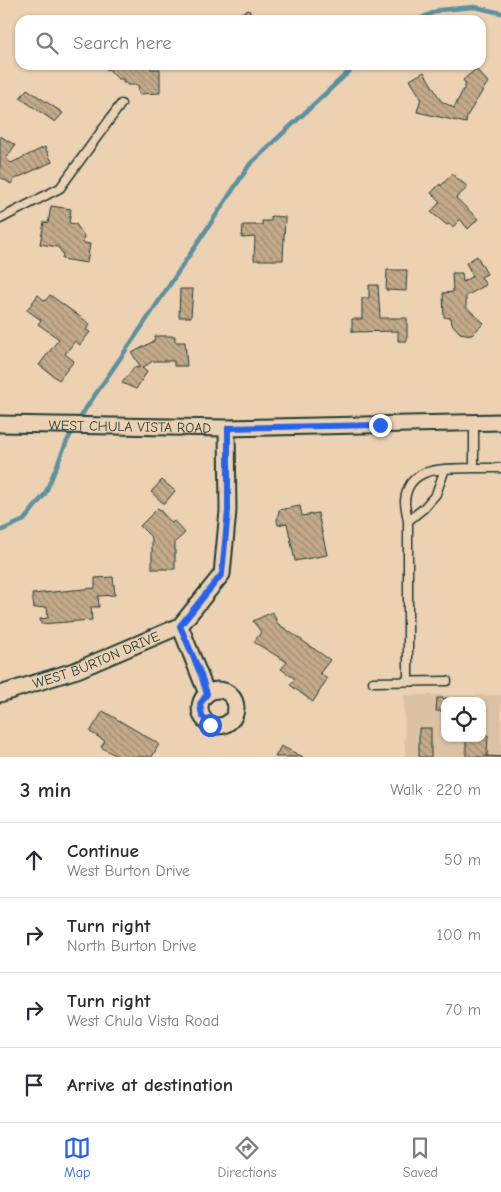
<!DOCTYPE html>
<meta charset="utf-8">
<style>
body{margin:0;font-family:"Comic Neue",sans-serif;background:#f7f7f7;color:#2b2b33}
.controls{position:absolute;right:15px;bottom:15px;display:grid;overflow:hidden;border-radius:10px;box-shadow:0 1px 4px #0004}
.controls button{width:45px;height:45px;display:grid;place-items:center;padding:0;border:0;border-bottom:1px solid #e1e1e2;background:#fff;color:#2b2b33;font:25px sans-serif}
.stop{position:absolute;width:15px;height:15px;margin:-11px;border:4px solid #2563eb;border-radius:50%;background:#fff}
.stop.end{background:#2563eb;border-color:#fff;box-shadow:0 1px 5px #0008}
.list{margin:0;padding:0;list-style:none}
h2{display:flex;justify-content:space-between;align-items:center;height:65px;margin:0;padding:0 20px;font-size:21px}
h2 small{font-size:16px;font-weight:400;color:#7c7c81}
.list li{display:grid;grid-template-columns:32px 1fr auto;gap:15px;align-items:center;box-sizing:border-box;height:75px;padding:0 20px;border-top:1px solid #e1e1e2}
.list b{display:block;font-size:19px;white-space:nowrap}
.list p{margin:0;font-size:16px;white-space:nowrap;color:#7c7c81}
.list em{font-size:16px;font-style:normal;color:#7c7c81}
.icon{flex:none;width:28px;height:28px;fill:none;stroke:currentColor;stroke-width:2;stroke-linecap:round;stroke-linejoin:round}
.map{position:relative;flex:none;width:501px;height:757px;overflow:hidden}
.search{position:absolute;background:#fff;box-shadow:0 1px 4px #0004;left:15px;right:15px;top:15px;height:55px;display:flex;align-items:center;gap:12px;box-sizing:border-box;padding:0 18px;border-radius:15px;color:#7c7c81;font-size:19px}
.sheet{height:365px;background:#fff}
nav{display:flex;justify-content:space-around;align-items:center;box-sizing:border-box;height:70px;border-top:1px solid #e1e1e2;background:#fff;font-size:14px;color:#7c7c81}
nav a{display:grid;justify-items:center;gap:2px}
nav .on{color:#2563eb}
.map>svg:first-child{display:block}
</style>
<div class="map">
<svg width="501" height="757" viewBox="0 0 501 757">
<defs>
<pattern id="building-back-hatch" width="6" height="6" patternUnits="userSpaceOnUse" patternTransform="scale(1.25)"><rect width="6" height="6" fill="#c4aa8a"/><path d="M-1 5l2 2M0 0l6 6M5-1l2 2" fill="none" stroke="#9f8c72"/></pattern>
</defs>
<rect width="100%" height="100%" fill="#ecd1b3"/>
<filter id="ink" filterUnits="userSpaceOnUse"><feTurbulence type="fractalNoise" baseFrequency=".02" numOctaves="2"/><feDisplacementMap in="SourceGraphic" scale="10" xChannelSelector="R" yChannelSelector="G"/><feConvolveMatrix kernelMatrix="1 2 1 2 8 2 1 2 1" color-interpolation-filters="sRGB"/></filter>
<g filter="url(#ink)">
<!-- built -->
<path fill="#dcc2a5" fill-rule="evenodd" d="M404,695H501V757H405ZM445,701H482V738H445Z"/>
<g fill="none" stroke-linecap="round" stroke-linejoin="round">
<!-- stream -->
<path stroke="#5d919f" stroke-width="4.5" d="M417,20L439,10L475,7L501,13
M0,531L24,520L45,494L67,441L86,408L141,328L250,164L356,65"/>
</g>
<!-- building -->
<path fill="url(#building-back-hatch)" stroke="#1f3d34" d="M249,10L253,20H221Z
M103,65H151V69H160V93L139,94L138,85H127V83H123V79H118L111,72V70L106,69Z
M476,69L488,82L467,116L466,123L417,112L421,98L410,80L424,72L441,101L454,108L466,84L463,80Z
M27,89L63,113L55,122L20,98Z
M0,136L15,145L6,159L11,163L45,147L52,162L15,179L11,184L0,177Z
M452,174L468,187L456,198L478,219L468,229L460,219L453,227L449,224L447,225L431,212L440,202L431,193L440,184L441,186Z
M51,206L71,209L69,223L76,224L84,236L83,243L90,244L87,263L62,259L63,254L58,247L40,244L44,222L48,223Z
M271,216L285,217L283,260H254L255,237L242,238L243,225H262V221H271Z
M477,256L487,274L481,277L486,285L466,296V307L484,323L472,335L460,333L452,324L451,318L444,317L443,293L453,292L452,273H462L463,282L473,276L466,263Z
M387,270H407L406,291L386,290Z
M369,285H378L380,318H407V341H398V331L352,332V319H362V298H369Z
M180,289H193L191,317H179Z
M38,295L45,301L50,295L90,324L86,330L90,332L80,345L75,341L65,354L74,361L59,380L39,365L59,339L38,324L41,320L27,310Z
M155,336H175V342H185L187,366H174V361H153L142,368L147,372L136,389L122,383L134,367L139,368L140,366L132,353L154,341Z
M162,480L175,491L164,504L151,492Z
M300,506L302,516L318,513L327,555L295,561L287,523L278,525L277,520L279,510Z
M158,508L172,523L174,521L185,533L175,542V569H152V538L140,526Z
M113,577L115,595L98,596L99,607H91L92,620L41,624L40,619L48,618L47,607L34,608L32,594L95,588V578Z
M273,612L277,623L330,660L320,673L327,679L313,702L290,685L295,679L281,669L287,662L254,642L261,632L253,621Z
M437,698L473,699V701H445V711H436Z
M103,711L159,744L152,757H118L101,747L105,741L90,732Z
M419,728H431V757H419Z
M482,735H488L487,756L501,757H466V738H482Z
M281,746L303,757H275Z"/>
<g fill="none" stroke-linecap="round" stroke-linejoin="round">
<defs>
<path id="lane" d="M0,219L60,188L121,104
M474,422V468H501
M408,521L424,508L436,494L445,469
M408,681V521C407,514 405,507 405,501C408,464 447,469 474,468
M373,682L447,681"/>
<g id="street">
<path id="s1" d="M0,424L227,428L501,422"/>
<path d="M180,626L207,694"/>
<circle cx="218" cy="708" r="18"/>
<path id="s2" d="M0,694L77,670L180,626L222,574L228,511L227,428"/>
</g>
</defs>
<!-- lane casing -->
<use href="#lane" stroke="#1f3d34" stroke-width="11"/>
<!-- street casing -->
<use href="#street" stroke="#1f3d34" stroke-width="19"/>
<!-- lane -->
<use href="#lane" stroke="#ecd1b3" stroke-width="8"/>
<!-- street -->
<use href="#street" stroke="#ecd1b3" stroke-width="15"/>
</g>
</g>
<g fill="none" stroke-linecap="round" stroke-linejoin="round" filter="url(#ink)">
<!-- route -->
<path stroke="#2563eb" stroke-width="6" d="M210,725L202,716L200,704L207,694L201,675L180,626L222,574L228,511V428L380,425"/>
</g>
<g text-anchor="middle" stroke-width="4" stroke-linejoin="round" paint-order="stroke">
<!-- street labels -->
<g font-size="14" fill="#1f3d34" stroke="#ecd1b3">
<text dy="5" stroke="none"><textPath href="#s1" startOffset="130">WEST CHULA VISTA ROAD</textPath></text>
<text dy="5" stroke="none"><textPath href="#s2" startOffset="102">WEST BURTON DRIVE</textPath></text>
</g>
</g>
</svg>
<div class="controls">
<button><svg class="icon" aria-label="locate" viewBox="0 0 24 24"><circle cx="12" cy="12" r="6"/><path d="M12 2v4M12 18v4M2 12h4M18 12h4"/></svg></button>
</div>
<div class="stop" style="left:210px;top:725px"></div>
<div class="stop end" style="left:380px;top:425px"></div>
<div class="search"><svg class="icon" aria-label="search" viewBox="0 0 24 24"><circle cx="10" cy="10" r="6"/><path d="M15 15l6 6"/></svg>Search here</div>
</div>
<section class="sheet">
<h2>3 min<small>Walk · 220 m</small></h2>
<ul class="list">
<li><svg class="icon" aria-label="ahead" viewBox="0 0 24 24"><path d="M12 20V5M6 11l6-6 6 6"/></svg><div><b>Continue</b><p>West Burton Drive</p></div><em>50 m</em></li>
<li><svg class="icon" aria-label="right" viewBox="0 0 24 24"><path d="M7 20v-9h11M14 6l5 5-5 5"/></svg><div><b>Turn right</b><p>North Burton Drive</p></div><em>100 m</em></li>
<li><svg class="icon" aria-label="right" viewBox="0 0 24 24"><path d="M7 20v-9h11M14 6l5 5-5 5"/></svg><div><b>Turn right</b><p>West Chula Vista Road</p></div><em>70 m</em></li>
<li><svg class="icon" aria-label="arrive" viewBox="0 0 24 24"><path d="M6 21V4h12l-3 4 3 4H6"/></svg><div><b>Arrive at destination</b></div></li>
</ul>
</section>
<nav>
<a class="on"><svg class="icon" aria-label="map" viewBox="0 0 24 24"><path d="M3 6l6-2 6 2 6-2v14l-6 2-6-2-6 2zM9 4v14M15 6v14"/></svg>Map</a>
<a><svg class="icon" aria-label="directions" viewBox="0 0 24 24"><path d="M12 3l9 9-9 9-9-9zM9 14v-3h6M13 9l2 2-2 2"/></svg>Directions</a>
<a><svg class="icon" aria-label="saved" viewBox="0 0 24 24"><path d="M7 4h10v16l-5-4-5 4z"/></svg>Saved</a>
</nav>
